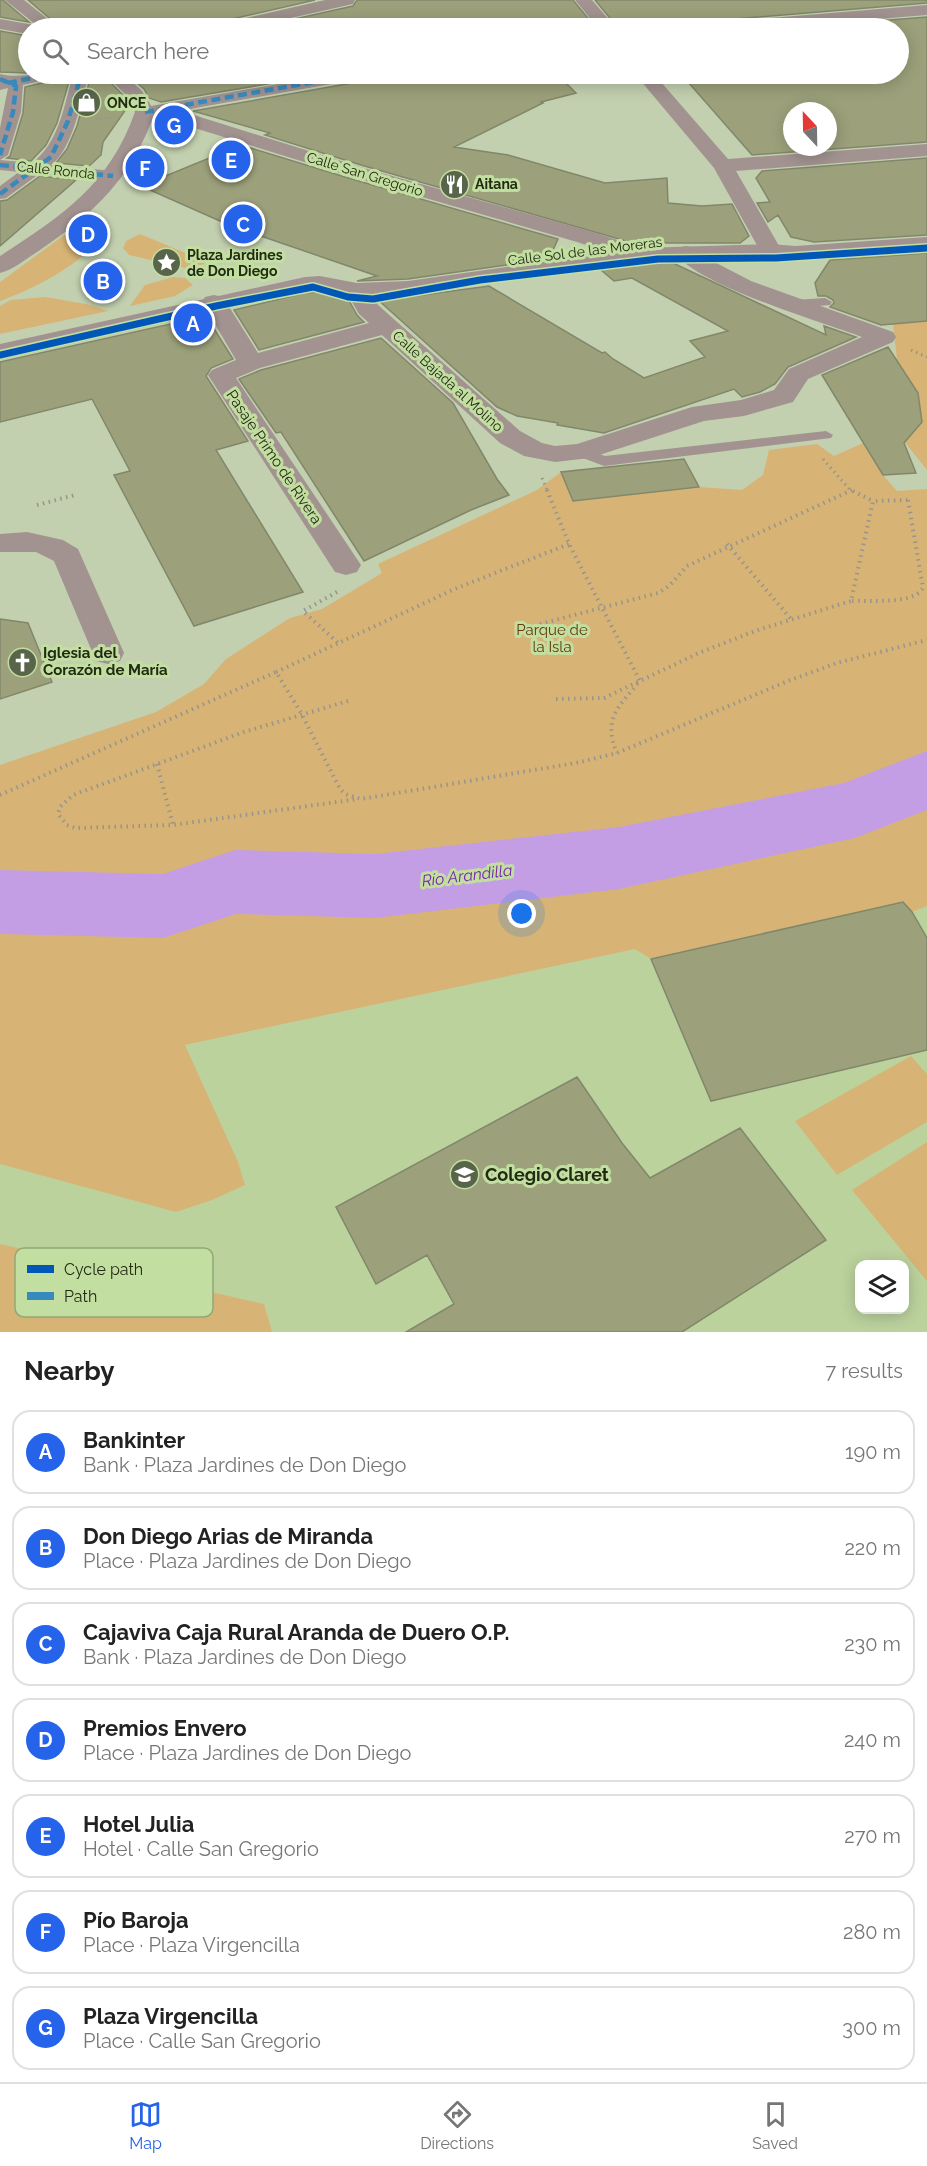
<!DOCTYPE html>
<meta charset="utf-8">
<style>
body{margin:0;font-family:Raleway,sans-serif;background:#f2f2f2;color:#222}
.controls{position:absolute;right:18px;bottom:18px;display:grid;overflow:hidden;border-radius:12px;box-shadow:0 3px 15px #0003}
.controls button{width:54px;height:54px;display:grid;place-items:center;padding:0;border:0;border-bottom:2px solid #e0e0e0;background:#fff;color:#222;font:30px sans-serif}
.compass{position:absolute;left:783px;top:102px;width:54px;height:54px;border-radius:50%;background:#fff;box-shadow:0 3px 15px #0003;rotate:338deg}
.you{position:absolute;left:522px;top:914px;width:21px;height:21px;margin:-15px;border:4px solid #fff;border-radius:50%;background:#1a73e8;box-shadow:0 0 0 9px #1a73e833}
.badge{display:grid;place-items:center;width:39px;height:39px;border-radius:50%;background:#2563eb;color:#fff;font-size:20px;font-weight:700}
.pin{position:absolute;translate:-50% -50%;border:3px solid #fff;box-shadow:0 2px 6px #0006}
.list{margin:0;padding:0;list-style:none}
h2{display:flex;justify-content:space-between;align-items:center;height:78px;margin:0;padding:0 24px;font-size:26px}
h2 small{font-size:20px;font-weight:400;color:#767676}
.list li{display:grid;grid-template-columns:39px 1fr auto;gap:18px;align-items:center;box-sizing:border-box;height:84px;margin:0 12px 12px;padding:0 12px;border:2px solid #e0e0e0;border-radius:18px}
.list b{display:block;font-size:22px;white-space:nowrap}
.list p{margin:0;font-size:20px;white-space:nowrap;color:#767676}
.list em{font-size:20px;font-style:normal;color:#767676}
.icon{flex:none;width:33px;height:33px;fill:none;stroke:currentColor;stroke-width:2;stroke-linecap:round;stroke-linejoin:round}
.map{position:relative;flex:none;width:927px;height:1332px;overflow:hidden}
.search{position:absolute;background:#fff;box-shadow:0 3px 15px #0003;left:18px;right:18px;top:18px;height:66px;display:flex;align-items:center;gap:15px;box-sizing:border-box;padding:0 21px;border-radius:33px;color:#767676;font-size:22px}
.sheet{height:750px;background:#fff}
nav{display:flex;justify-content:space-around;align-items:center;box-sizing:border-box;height:84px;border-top:2px solid #e0e0e0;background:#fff;font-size:16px;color:#767676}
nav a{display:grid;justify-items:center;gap:3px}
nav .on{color:#2563eb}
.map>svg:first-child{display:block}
</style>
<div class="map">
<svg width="927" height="1332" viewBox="0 0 927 1332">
<rect width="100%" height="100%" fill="#c2d0af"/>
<!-- built -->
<path fill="#bbd29d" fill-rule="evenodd" d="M927,906V1332H0V1085L635,949L651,959L912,912ZM860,1264H904V1310H860Z"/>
<!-- green -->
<path fill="#d7b475" d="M82,222L94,227L99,235C87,263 29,291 0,301V282Z
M140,234L207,262L194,270L129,255L123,248L126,241Z
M173,277L185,278L193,285L175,296L130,306L145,285Z
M45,297L86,304L108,311L0,334V306L11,300Z
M927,321V470L903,440L922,422L918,393L897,360L893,324Z
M863,443L883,475L897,491L927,489V906L912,912L651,959L635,949L185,1045L238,1162L245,1185L212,1200L176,1212L0,1164V765L156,712L204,684L226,659L290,618L322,609L382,573L378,564L537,490L561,472L574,501L699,487L742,490L763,475L769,450L817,444L834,456Z
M911,1056L927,1074V1122L837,1175L795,1121Z
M927,1142V1281L852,1190Z
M0,1244L264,1304L272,1332H0Z"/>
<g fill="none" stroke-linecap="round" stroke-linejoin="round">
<!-- river -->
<path fill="#c49ee4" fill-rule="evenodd" d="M927,751V810L855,838L619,889L375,918L236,914L163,938L0,934V870L163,874L235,850L375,854L619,827L844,783Z"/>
</g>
<!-- building -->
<path fill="#9ca17b" stroke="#81876b" stroke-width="1.5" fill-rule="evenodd" d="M0,0H3L29,22L0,17Z
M28,0H315L219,22L215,28H61Z
M357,0H573L596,28H254L353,6Z
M595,0H927V3L710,21L702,23L699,28H618Z
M927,17V142L752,155L681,74H898V28H789ZM792,111H828V147H792Z
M0,31L28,36V73L0,72Z
M62,74H69L70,78L57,123L46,145L31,161L7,158L10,156L23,113L25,87L58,79Z
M88,74H102L123,95L129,105L103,142L101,155L89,166L56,163L67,149L77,126L90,79Z
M127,74H326L161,102L149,98L144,89Z
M373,74H617L564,81L576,93L541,102L543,103L454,147L508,155L605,183L667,178L668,203L702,206L732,204L749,236L740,243H633L361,165L265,135L270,133L193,111L369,80Z
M241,145L345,177L558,239L549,259L408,279L357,281L377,276L229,225L141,186Z
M927,158V235L814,242L791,237L778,215L768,222L757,203L770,202L756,178L762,171Z
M40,176L76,180L0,246V201L7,200Z
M927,253V321L881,325L830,307L834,303L833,300L826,296H818L815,283L830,260Z
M673,263L826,335L824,326L856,337L788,367L775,384L760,392L742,397L734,389L604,433L557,425L558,423L517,416L497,407L376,298L408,297L489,286L602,353L605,352L613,359L644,378L705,357L690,341L728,331L632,278L614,281L601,270L640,264Z
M320,292L347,297L357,315L364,322L259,350L234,310L305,293Z
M206,316L233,359L211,368L206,376L248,441L216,450L303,592L194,626L114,475L130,471L92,399L0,422V362Z
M381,338L453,403L497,479L509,495L471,510L364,561L281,432L276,433L239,379L261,370Z
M888,347L918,393L922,422L904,443L916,473L883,475L822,375Z
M684,459L699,487L573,501L561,472Z
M0,619L28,623L52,682L0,699Z
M903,902L912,912L927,938V1050L711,1101L651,959Z
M577,1077L622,1143L650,1178L740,1128L826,1240L682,1332H406L454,1304L427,1255L376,1284L336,1207Z"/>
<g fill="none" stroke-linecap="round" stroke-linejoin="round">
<!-- path-far2 -->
<path stroke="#99948a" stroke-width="2" stroke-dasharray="1 2" stroke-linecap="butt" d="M96,119L112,118"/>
<!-- path-far1 -->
<path stroke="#99948a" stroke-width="3" stroke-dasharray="1.5 4" stroke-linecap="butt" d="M911,350L927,357
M823,459L852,492
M542,478L548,492"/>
<!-- path -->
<path stroke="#99948a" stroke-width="4" stroke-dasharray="1.5 4.5" stroke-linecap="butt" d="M547,490L569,544L640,681C619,706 602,719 617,753
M853,491L873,501
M908,500L923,588C913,605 869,600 851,601L873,501Z
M37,505L75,495
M727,544L791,619
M337,592L303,611L338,643
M540,624L658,593L669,586L687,566L852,490
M276,672L457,588L569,544
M556,699L604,698L701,652L758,630L851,601
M348,701L244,732L73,795L60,807L58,814L67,825L75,828L173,825L358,799
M157,764L173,825
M0,795L276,672L301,713L340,789L345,794L361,799L576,763L617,753L788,681L837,663L927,640"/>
<!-- service -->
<path fill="#a29391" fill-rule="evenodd" d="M825,298L832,302L830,305L794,308L787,304L794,300Z
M826,431L833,435L831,438L604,466L575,455L572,452L580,447L605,456Z"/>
<!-- pedestrian -->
<path fill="#a29391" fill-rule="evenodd" d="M0,74C19,79 39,72 60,74L57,77L23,85L21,112L8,155L0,160L32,163C58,144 64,107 72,78L71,74H86L88,78C81,102 72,150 51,165L113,171L119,172L122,176L119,180L113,181L39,174L6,198L0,199V186L19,172L0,170V128L8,88L0,90Z
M336,74H347L350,77L342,82L145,117L137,112L145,107Z"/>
<!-- minor -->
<path fill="#a29391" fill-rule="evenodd" d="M575,0H592L616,28H598Z
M927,5V15L767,28H701L704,24L710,23Z
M0,19L34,25L36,28H28V34L0,29Z
M335,74H371L369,78L342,83L335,81L333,77Z
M635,74H654L728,159L927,144V156L736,171L782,251L779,256L771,258L763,256L714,168Z
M145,106L181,111L360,167L593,232L648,250L651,255L648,260L640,262L632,260L577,242L346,175L172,121L138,116L135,112L138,108Z
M686,246L694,248L701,255L751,281L893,332L896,337L893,342L808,379L793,402L744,416L704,421L590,458L555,462L524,456L500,443L382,335L260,368L236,378L361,565L357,572L346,575L335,572L208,375L212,370L236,360L202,302L205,297L214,295L223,297L258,353L369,323L359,314L345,290L349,285L357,283L365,285L378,305L520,431L542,443L555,446L577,444L692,407L741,400L774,390L789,369L862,337C821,322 697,285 675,253L678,248Z
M27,532L63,540L78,549L124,653L120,661L108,664L96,661L54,561L36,552H0V534Z"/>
<!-- tertiary -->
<path fill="#a29391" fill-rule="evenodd" d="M5,0H24L59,28H40Z
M104,74H124L142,91L155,112C133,176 95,213 40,250C27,258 15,269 0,273V256C63,215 109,185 135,112L125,94Z
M927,237V251L795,260L771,258L640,262L408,295L357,297L320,290L305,291L0,360V344L305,277L320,276L357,283L408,281L640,248L771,244L795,246Z"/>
<!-- secondary -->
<path fill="#9e908a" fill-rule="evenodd" d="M325,0H355L353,4L246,28H217L220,24Z"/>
<!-- quiet -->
<path stroke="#388abc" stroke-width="4.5" stroke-dasharray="9 4.5" stroke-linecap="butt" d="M0,79L16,86L13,112L0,155
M8,83L52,74
M145,112L342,77
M0,165L113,176
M0,194L51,157L68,121L80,78L79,74"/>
<defs>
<path id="cycleway" d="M0,355L216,306L313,287L348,297L373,299L480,280L658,259L776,258L927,248"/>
</defs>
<!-- cycleway casing -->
<use href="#cycleway" stroke="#c3dea1" stroke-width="10"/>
<!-- cycleway -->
<use href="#cycleway" stroke="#0057b8" stroke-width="7"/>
</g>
<!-- icons -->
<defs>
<symbol id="shop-disc" viewBox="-11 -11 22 22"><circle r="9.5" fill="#59654a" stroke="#c3dea1"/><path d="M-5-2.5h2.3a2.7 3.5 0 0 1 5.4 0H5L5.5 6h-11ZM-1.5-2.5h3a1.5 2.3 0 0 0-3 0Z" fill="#fff"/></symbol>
<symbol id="restaurant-disc" viewBox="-11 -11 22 22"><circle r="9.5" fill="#59654a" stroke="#c3dea1"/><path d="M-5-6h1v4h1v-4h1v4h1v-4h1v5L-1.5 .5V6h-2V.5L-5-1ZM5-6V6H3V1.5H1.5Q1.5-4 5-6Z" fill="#fff"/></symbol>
<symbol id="sight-disc" viewBox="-11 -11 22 22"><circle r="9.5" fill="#59654a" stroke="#c3dea1"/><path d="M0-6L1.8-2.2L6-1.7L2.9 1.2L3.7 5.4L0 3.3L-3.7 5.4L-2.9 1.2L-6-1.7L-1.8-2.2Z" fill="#fff"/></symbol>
<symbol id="church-disc" viewBox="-11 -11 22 22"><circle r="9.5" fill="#59654a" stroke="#c3dea1"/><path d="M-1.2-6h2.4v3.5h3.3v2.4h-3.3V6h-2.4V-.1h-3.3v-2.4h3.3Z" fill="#fff"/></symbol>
<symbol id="school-disc" viewBox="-11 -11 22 22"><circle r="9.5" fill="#59654a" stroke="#c3dea1"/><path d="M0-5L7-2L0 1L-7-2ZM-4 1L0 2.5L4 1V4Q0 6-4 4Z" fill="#fff"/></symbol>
</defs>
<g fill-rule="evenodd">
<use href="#shop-disc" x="70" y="86" width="33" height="33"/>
<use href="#restaurant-disc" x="438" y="168" width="33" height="33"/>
<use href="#sight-disc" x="150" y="246" width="33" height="33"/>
<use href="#church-disc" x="6" y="646" width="33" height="33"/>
<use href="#school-disc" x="448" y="1158" width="33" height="33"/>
</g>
<g text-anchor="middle" stroke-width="6" stroke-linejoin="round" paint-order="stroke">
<!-- far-poi labels -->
<g font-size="14" font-weight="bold" fill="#212b13" stroke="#c3dea1" text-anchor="start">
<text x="107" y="108">ONCE</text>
<text x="475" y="189">Aitana</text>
<text x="187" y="260">Plaza Jardines<tspan x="187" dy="16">de Don Diego</tspan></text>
</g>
<!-- far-street labels -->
<g font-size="14" fill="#212b13" stroke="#c3dea1">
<text transform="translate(56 170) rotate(6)" y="5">Calle Ronda</text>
<text transform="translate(365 174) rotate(17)" y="5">Calle San Gregorio</text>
<text transform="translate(585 251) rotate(-7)" y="5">Calle Sol de las Moreras</text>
<text transform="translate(448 381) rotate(42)" y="5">Calle Bajada al Molino</text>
</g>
<!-- street labels -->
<g font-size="15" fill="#212b13" stroke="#c3dea1">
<text transform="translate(274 457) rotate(56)" y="5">Pasaje Primo de Rivera</text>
</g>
<!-- park labels -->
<g font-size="15" fill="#623c0b" stroke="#c3dea1">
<text x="552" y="635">Parque de<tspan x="552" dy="17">la Isla</tspan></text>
</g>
<!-- poi labels -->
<g font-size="15" font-weight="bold" fill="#212b13" stroke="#c3dea1" text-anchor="start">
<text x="43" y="658">Iglesia del<tspan x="43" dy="17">Corazón de María</tspan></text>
</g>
<!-- water labels -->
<g font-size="16" font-style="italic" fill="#7524ab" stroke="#c3dea1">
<text transform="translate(467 875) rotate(-7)" y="6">Río Arandilla</text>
</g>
<!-- near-poi labels -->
<g font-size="18" font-weight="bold" fill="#212b13" stroke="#c3dea1" text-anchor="start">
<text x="485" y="1181">Colegio Claret</text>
</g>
</g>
<!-- legend -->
<rect x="15" y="1248" width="198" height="69" rx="9" fill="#c3dea1" stroke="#92a876" stroke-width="1.5"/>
<rect x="27" y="1265" width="27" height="8" fill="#0057b8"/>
<rect x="27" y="1292" width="27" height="8" fill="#388abc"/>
<g font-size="16" fill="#212b13">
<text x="64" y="1275">Cycle path</text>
<text x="64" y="1302">Path</text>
</g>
</svg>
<div class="controls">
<button><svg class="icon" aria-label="layers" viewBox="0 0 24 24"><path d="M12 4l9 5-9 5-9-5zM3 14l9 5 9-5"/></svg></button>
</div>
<svg class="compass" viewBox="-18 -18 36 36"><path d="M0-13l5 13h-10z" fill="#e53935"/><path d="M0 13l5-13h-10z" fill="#767676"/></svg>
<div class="you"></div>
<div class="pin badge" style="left:193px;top:323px">A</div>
<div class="pin badge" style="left:103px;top:281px">B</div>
<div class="pin badge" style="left:243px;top:224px">C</div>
<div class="pin badge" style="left:88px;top:234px">D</div>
<div class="pin badge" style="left:231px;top:160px">E</div>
<div class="pin badge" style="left:145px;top:168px">F</div>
<div class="pin badge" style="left:174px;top:125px">G</div>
<div class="search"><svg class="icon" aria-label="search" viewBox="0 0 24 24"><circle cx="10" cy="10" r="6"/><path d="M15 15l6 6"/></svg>Search here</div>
</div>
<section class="sheet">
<h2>Nearby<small>7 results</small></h2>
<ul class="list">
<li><span class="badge">A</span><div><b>Bankinter</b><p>Bank · Plaza Jardines de Don Diego</p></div><em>190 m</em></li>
<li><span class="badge">B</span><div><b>Don Diego Arias de Miranda</b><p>Place · Plaza Jardines de Don Diego</p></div><em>220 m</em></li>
<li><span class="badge">C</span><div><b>Cajaviva Caja Rural Aranda de Duero O.P.</b><p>Bank · Plaza Jardines de Don Diego</p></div><em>230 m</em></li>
<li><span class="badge">D</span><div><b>Premios Envero</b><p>Place · Plaza Jardines de Don Diego</p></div><em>240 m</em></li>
<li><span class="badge">E</span><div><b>Hotel Julia</b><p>Hotel · Calle San Gregorio</p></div><em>270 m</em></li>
<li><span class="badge">F</span><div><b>Pío Baroja</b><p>Place · Plaza Virgencilla</p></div><em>280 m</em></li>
<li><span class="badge">G</span><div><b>Plaza Virgencilla</b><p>Place · Calle San Gregorio</p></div><em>300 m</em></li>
</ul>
</section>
<nav>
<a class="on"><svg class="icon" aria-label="map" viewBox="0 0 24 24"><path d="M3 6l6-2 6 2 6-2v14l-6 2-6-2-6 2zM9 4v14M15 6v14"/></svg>Map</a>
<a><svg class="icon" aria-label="directions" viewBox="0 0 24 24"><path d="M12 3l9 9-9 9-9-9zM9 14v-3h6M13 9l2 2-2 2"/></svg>Directions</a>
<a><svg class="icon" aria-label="saved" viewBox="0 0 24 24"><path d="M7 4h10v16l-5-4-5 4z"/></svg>Saved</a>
</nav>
